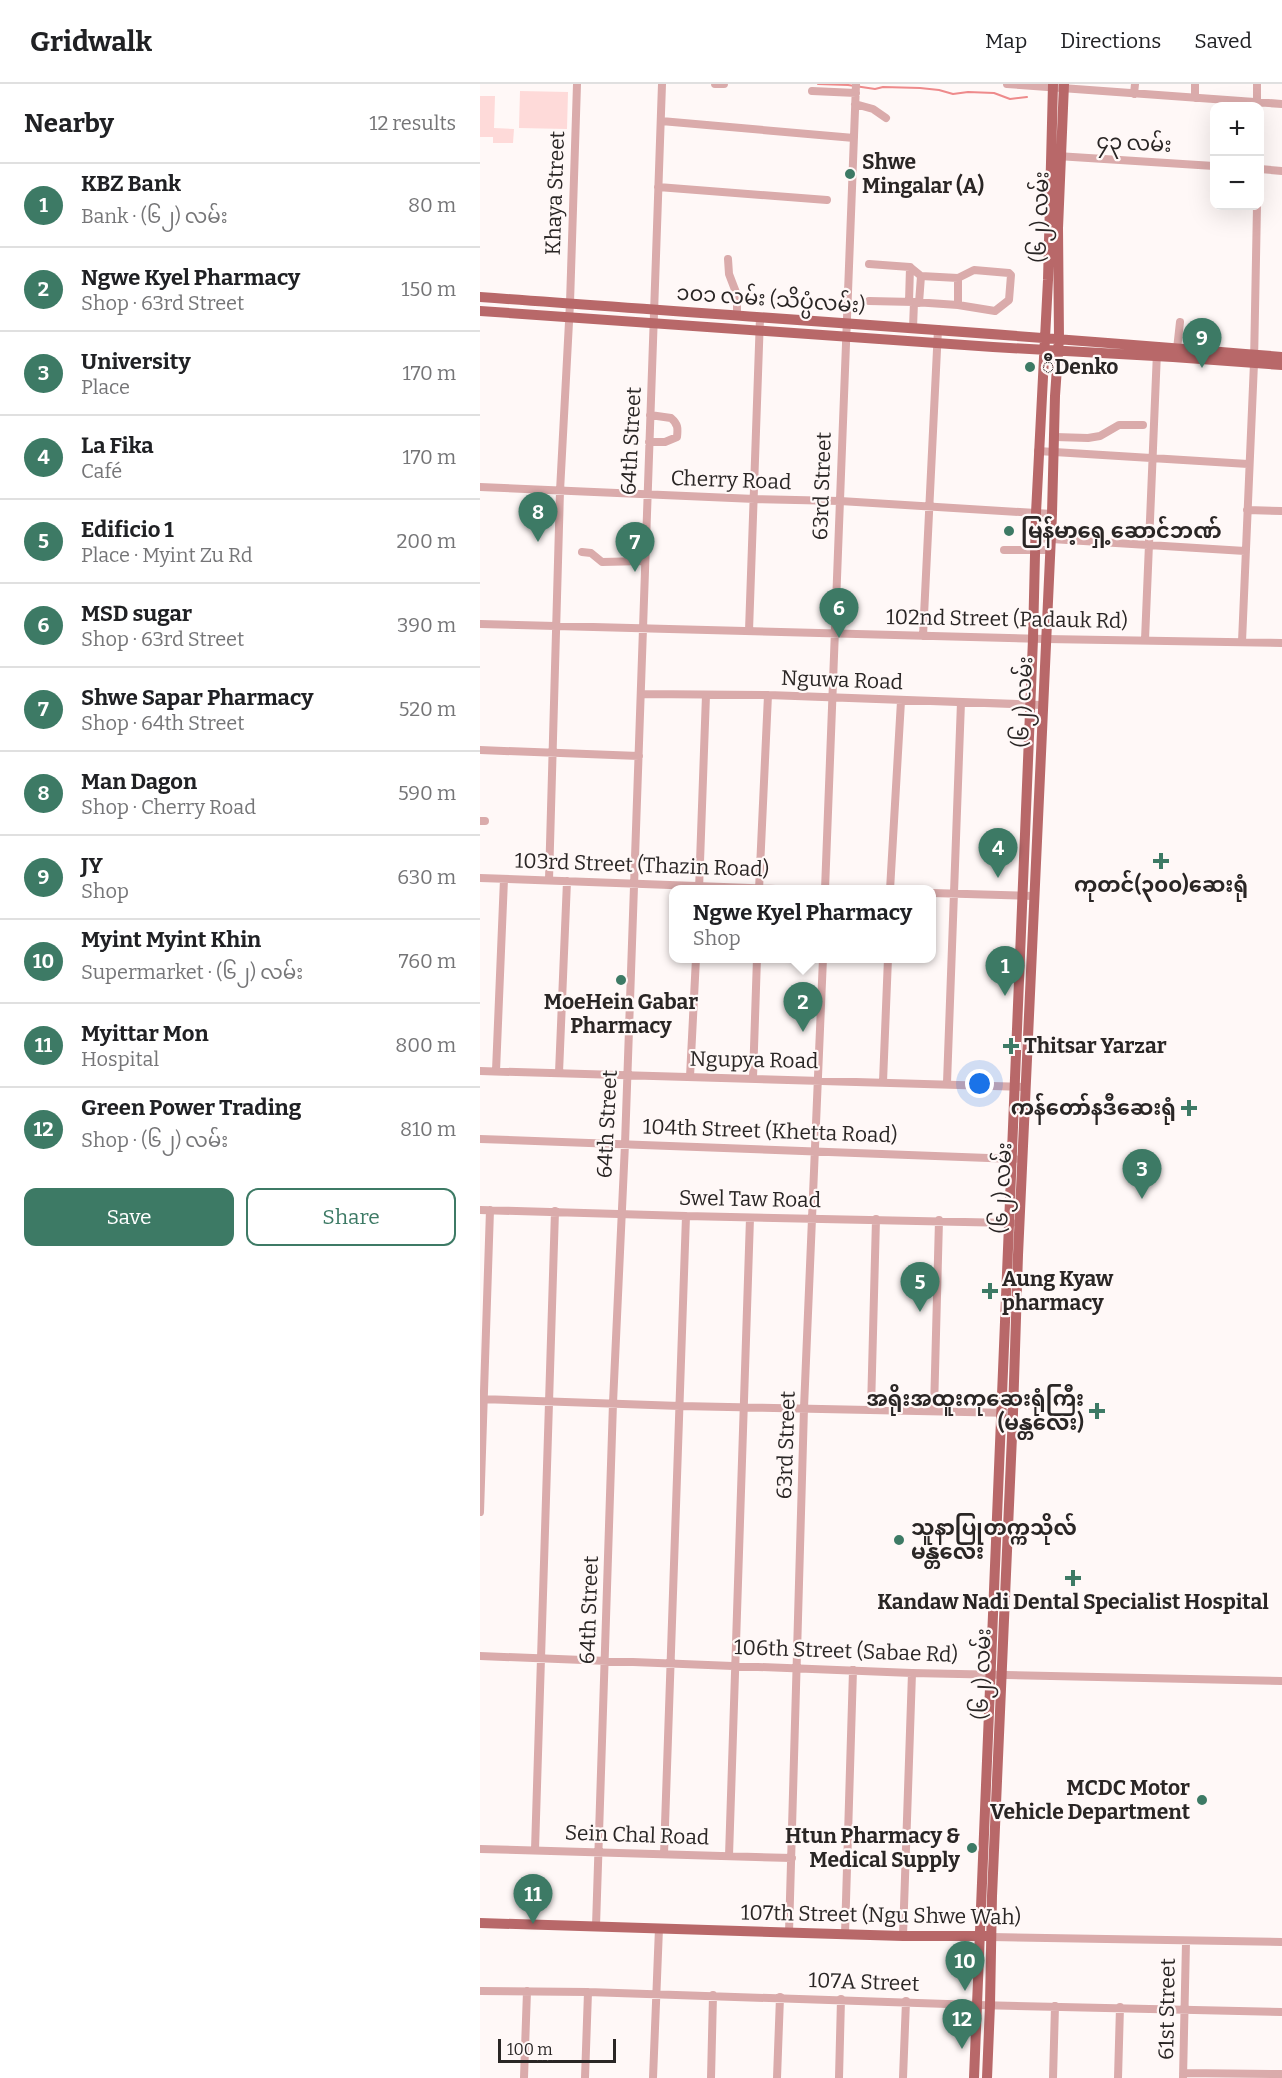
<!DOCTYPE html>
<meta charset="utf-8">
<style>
body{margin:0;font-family:Bitter,"Noto Sans Myanmar",serif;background:#f2f2f2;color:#202124}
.controls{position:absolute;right:18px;top:18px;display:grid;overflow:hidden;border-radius:12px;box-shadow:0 6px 24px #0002}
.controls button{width:54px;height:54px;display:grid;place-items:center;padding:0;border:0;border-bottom:2px solid #e0e0e0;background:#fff;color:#202124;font:30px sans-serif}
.scale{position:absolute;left:18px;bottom:15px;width:118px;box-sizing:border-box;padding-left:6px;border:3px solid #2a2625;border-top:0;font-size:16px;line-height:21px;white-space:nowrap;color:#2a2625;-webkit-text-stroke:4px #fff8f7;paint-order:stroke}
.you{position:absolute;left:500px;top:1000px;width:21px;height:21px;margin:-15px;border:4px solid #fff;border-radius:50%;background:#1a73e8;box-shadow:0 0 0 9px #1a73e833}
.badge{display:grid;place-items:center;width:39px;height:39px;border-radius:50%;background:#3d7a65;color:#fff;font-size:20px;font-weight:700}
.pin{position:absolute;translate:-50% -50px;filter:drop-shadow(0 2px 3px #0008)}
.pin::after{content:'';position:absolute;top:32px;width:21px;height:18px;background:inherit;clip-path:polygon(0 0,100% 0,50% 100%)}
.popup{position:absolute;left:189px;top:801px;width:267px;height:78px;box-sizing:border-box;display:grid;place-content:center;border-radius:12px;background:#fff;filter:drop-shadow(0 2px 4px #0005);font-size:20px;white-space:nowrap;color:#757577}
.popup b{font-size:22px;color:#202124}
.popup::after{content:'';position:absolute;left:50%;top:100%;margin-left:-12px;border:12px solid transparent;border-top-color:#fff}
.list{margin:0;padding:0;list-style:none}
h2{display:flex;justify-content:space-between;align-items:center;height:78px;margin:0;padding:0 24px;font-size:26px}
h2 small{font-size:20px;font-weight:400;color:#757577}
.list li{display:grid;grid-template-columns:39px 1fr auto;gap:18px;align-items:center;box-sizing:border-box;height:84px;padding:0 24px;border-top:2px solid #e0e0e0}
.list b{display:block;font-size:22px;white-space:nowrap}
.list p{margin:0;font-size:20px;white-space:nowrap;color:#757577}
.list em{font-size:20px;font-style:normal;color:#757577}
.actions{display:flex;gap:12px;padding:18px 24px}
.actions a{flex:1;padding:14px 0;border:2px solid #3d7a65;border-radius:12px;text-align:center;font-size:21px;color:#3d7a65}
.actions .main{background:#3d7a65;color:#fff}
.map{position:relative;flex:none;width:802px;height:1994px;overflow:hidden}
header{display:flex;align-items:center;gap:36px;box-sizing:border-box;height:84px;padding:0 30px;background:#fff;border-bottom:2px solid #e0e0e0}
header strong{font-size:28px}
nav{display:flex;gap:33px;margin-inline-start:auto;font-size:21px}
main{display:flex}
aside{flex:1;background:#fff}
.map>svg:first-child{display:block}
</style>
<header>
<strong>Gridwalk</strong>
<nav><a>Map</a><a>Directions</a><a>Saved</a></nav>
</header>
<main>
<aside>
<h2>Nearby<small>12 results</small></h2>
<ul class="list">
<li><span class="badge">1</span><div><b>KBZ Bank</b><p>Bank · (၆၂) လမ်း</p></div><em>80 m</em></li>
<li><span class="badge">2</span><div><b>Ngwe Kyel Pharmacy</b><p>Shop · 63rd Street</p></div><em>150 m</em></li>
<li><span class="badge">3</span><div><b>University</b><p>Place</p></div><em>170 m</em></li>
<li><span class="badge">4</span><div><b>La Fika</b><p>Café</p></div><em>170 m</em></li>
<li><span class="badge">5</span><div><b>Edificio 1</b><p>Place · Myint Zu Rd</p></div><em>200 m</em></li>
<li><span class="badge">6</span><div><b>MSD sugar</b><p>Shop · 63rd Street</p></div><em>390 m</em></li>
<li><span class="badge">7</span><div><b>Shwe Sapar Pharmacy</b><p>Shop · 64th Street</p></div><em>520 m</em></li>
<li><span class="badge">8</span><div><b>Man Dagon</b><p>Shop · Cherry Road</p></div><em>590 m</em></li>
<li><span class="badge">9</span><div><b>JY</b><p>Shop</p></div><em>630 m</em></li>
<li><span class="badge">10</span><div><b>Myint Myint Khin</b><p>Supermarket · (၆၂) လမ်း</p></div><em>760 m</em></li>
<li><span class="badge">11</span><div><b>Myittar Mon</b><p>Hospital</p></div><em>800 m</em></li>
<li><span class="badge">12</span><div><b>Green Power Trading</b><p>Shop · (၆၂) လမ်း</p></div><em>810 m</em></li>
</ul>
<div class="actions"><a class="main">Save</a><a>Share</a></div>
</aside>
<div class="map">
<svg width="802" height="1994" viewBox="0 0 802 1994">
<rect width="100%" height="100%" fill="#fff8f7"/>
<!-- green -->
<path fill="#fedad9" d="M40,7L88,8L87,45L39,44Z
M0,12H15L14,44L34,45L33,59H13V53H0Z"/>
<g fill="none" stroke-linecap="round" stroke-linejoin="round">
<!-- stream -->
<path stroke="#ee8a8b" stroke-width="2" d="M338,0L368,1L395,5L403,3L440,4L459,6L473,10L488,8L514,9L530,15L547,13"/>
<!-- minor -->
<path stroke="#daabab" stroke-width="8" d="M235,0H244
M527,0L802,20
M777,0V21
M332,7L376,9
M654,10L655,0
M715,14V0
M375,20L393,25L406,34
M181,37L374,54
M577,72L734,82
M780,85L802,87
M178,103L347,116
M248,175L249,190L257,211V232
M389,180L430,183L441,192L478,194L494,186L529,189L531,191L529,216L515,227L478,221L434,218
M389,217L434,218L433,244
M429,218L430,183
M439,219L441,192
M478,221V194
M697,265L700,238
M575,353L608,354L620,352L639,341H663
M169,358H185L197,353C198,344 198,340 191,334L170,331
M558,367L768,380
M0,403L275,415L360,417L572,430
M767,426L802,427
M555,454L765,467
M524,466H570
M102,468L111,469L122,478L164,477
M0,540L566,555L802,559
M269,547L280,233
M443,552L458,245
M665,556L677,268
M762,558L774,279L777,122
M161,610L288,611L562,621
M0,666L159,672
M0,737H5
M0,794L323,806
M69,796L80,407L90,219L97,0
M219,806L226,611
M279,806L288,611
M345,806L376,0
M410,806L421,617
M452,809L554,812
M0,987L546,1003
M16,987L24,795
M79,989L87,797
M210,993L216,874
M273,994L277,874
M403,998L408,874
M467,999L481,618
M0,1055L535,1075
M0,1126L206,1132L532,1139
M0,1315L200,1322L533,1329
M391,1325L396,1135
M454,1326L459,1136
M0,1428L10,1126
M0,1572L432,1589L802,1597
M0,1765L312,1774
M55,1766L75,1127
M184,1770L206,1132
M249,1772L270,1134
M116,1842L133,1319L145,1060L182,0
M309,1849L324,1324L343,874
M365,1850L373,1586
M423,1852L432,1589
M511,1853L802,1858
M0,1907L108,1908L497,1921L802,1928
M703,1989L802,1990
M44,1994L47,1907
M105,1994L108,1908
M173,1994L179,1844
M231,1994L233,1911
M297,1994L300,1913
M359,1994L361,1915
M423,1994L426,1917
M573,1994L575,1922
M638,1994L640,1923
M703,1994L706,1858"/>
<!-- major -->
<path stroke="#b86869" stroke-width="10" d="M0,213C267,233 535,250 802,273
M0,227L513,263L693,273L802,281
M0,1839L423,1852H506
M494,1994L553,555L556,429L568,196L573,0
M507,1994L510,1921L512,1812L533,1329L538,1171L572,430L575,312L579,254L578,144L584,0"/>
</g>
<!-- markers -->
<g fill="#3d7a65" stroke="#fff8f7" stroke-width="2">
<circle cx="370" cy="90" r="6"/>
<circle cx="550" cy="283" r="6"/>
<circle cx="529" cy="447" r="6"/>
<path d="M678 768h6v6h6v6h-6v6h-6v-6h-6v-6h6z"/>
<circle cx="141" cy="896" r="6"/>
<path d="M528 953h6v6h6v6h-6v6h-6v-6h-6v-6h6z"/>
<path d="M706 1015h6v6h6v6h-6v6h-6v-6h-6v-6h6z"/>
<path d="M507 1198h6v6h6v6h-6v6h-6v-6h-6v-6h6z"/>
<path d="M614 1318h6v6h6v6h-6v6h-6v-6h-6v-6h6z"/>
<circle cx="419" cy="1456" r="6"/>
<path d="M590 1485h6v6h6v6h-6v6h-6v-6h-6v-6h6z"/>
<circle cx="722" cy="1716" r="6"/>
<circle cx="492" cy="1764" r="6"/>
</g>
<g text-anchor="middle" stroke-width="4.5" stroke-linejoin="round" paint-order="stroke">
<!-- street labels -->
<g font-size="21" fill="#2a2625" stroke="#fff8f7">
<text transform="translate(654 59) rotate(3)" y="7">၄၃ လမ်း</text>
<text transform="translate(75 109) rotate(-88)" y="7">Khaya Street</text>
<text transform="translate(560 133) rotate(-88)" y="7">(၆၂) လမ်း</text>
<text transform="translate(291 215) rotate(4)" y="7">၁၀၁ လမ်း (သိပ္ပံလမ်း)</text>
<text transform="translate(151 357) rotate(-87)" y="7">64th Street</text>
<text transform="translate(251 396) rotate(2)" y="7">Cherry Road</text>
<text transform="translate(342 402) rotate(-88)" y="7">63rd Street</text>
<text transform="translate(527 535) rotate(1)" y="7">102nd Street (Padauk Rd)</text>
<text transform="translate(362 596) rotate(2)" y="7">Nguwa Road</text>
<text transform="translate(543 618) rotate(-87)" y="7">(၆၂) လမ်း</text>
<text transform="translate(162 781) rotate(2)" y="7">103rd Street (Thazin Road)</text>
<text transform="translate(274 976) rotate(1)" y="7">Ngupya Road</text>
<text transform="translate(127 1040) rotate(-87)" y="7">64th Street</text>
<text transform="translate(290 1047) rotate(2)" y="7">104th Street (Khetta Road)</text>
<text transform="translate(522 1104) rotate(-87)" y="7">(၆၂) လမ်း</text>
<text transform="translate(270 1115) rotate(1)" y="7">Swel Taw Road</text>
<text transform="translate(306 1361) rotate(-88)" y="7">63rd Street</text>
<text transform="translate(109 1526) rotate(-88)" y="7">64th Street</text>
<text transform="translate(366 1567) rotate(2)" y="7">106th Street (Sabae Rd)</text>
<text transform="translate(502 1590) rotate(-88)" y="7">(၆၂) လမ်း</text>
<text transform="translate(157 1751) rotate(2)" y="7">Sein Chal Road</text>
<text transform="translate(401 1831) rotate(1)" y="7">107th Street (Ngu Shwe Wah)</text>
<text transform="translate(384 1898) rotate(2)" y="7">107A Street</text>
<text transform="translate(687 1925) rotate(-89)" y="7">61st Street</text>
</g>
<!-- poi labels -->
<g font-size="21" font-weight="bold" fill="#2a2625" stroke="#fff8f7" text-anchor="start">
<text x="382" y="85">Shwe<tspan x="382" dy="24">Mingalar (A)</tspan></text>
<text x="562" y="290">ီDenko</text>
<text x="541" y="454">မြန်မာ့ရှေ့ဆောင်ဘဏ်</text>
<text x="681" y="808" text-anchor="middle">ကုတင်(၃၀၀)ဆေးရုံ</text>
<text x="141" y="925" text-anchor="middle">MoeHein Gabar<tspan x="141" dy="24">Pharmacy</tspan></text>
<text x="544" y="969">Thitsar Yarzar</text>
<text x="696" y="1031" text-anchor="end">ကန်တော်နဒီဆေးရုံ</text>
<text x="522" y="1202">Aung Kyaw<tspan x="522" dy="24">pharmacy</tspan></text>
<text x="604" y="1322" text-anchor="end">အရိုးအထူးကုဆေးရုံကြီး<tspan x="604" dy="24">(မန္တလေး)</tspan></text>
<text x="431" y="1451">သူနာပြုတက္ကသိုလ်<tspan x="431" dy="24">မန္တလေး</tspan></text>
<text x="593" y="1525" text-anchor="middle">Kandaw Nadi Dental Specialist Hospital</text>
<text x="710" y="1711" text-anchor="end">MCDC Motor<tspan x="710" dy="24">Vehicle Department</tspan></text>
<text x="480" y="1759" text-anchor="end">Htun Pharmacy &amp;<tspan x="480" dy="24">Medical Supply</tspan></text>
</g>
</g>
</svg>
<div class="controls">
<button>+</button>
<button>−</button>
</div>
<div class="scale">100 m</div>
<div class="you"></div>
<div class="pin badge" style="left:525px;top:912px">1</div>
<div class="pin badge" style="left:323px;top:948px">2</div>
<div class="popup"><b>Ngwe Kyel Pharmacy</b>Shop</div>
<div class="pin badge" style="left:662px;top:1115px">3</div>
<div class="pin badge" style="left:518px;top:794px">4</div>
<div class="pin badge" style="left:440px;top:1228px">5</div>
<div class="pin badge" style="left:359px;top:554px">6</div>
<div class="pin badge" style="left:155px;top:488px">7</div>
<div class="pin badge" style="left:58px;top:458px">8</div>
<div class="pin badge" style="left:722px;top:284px">9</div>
<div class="pin badge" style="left:485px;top:1907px">10</div>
<div class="pin badge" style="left:53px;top:1840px">11</div>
<div class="pin badge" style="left:482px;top:1965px">12</div>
</div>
</main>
